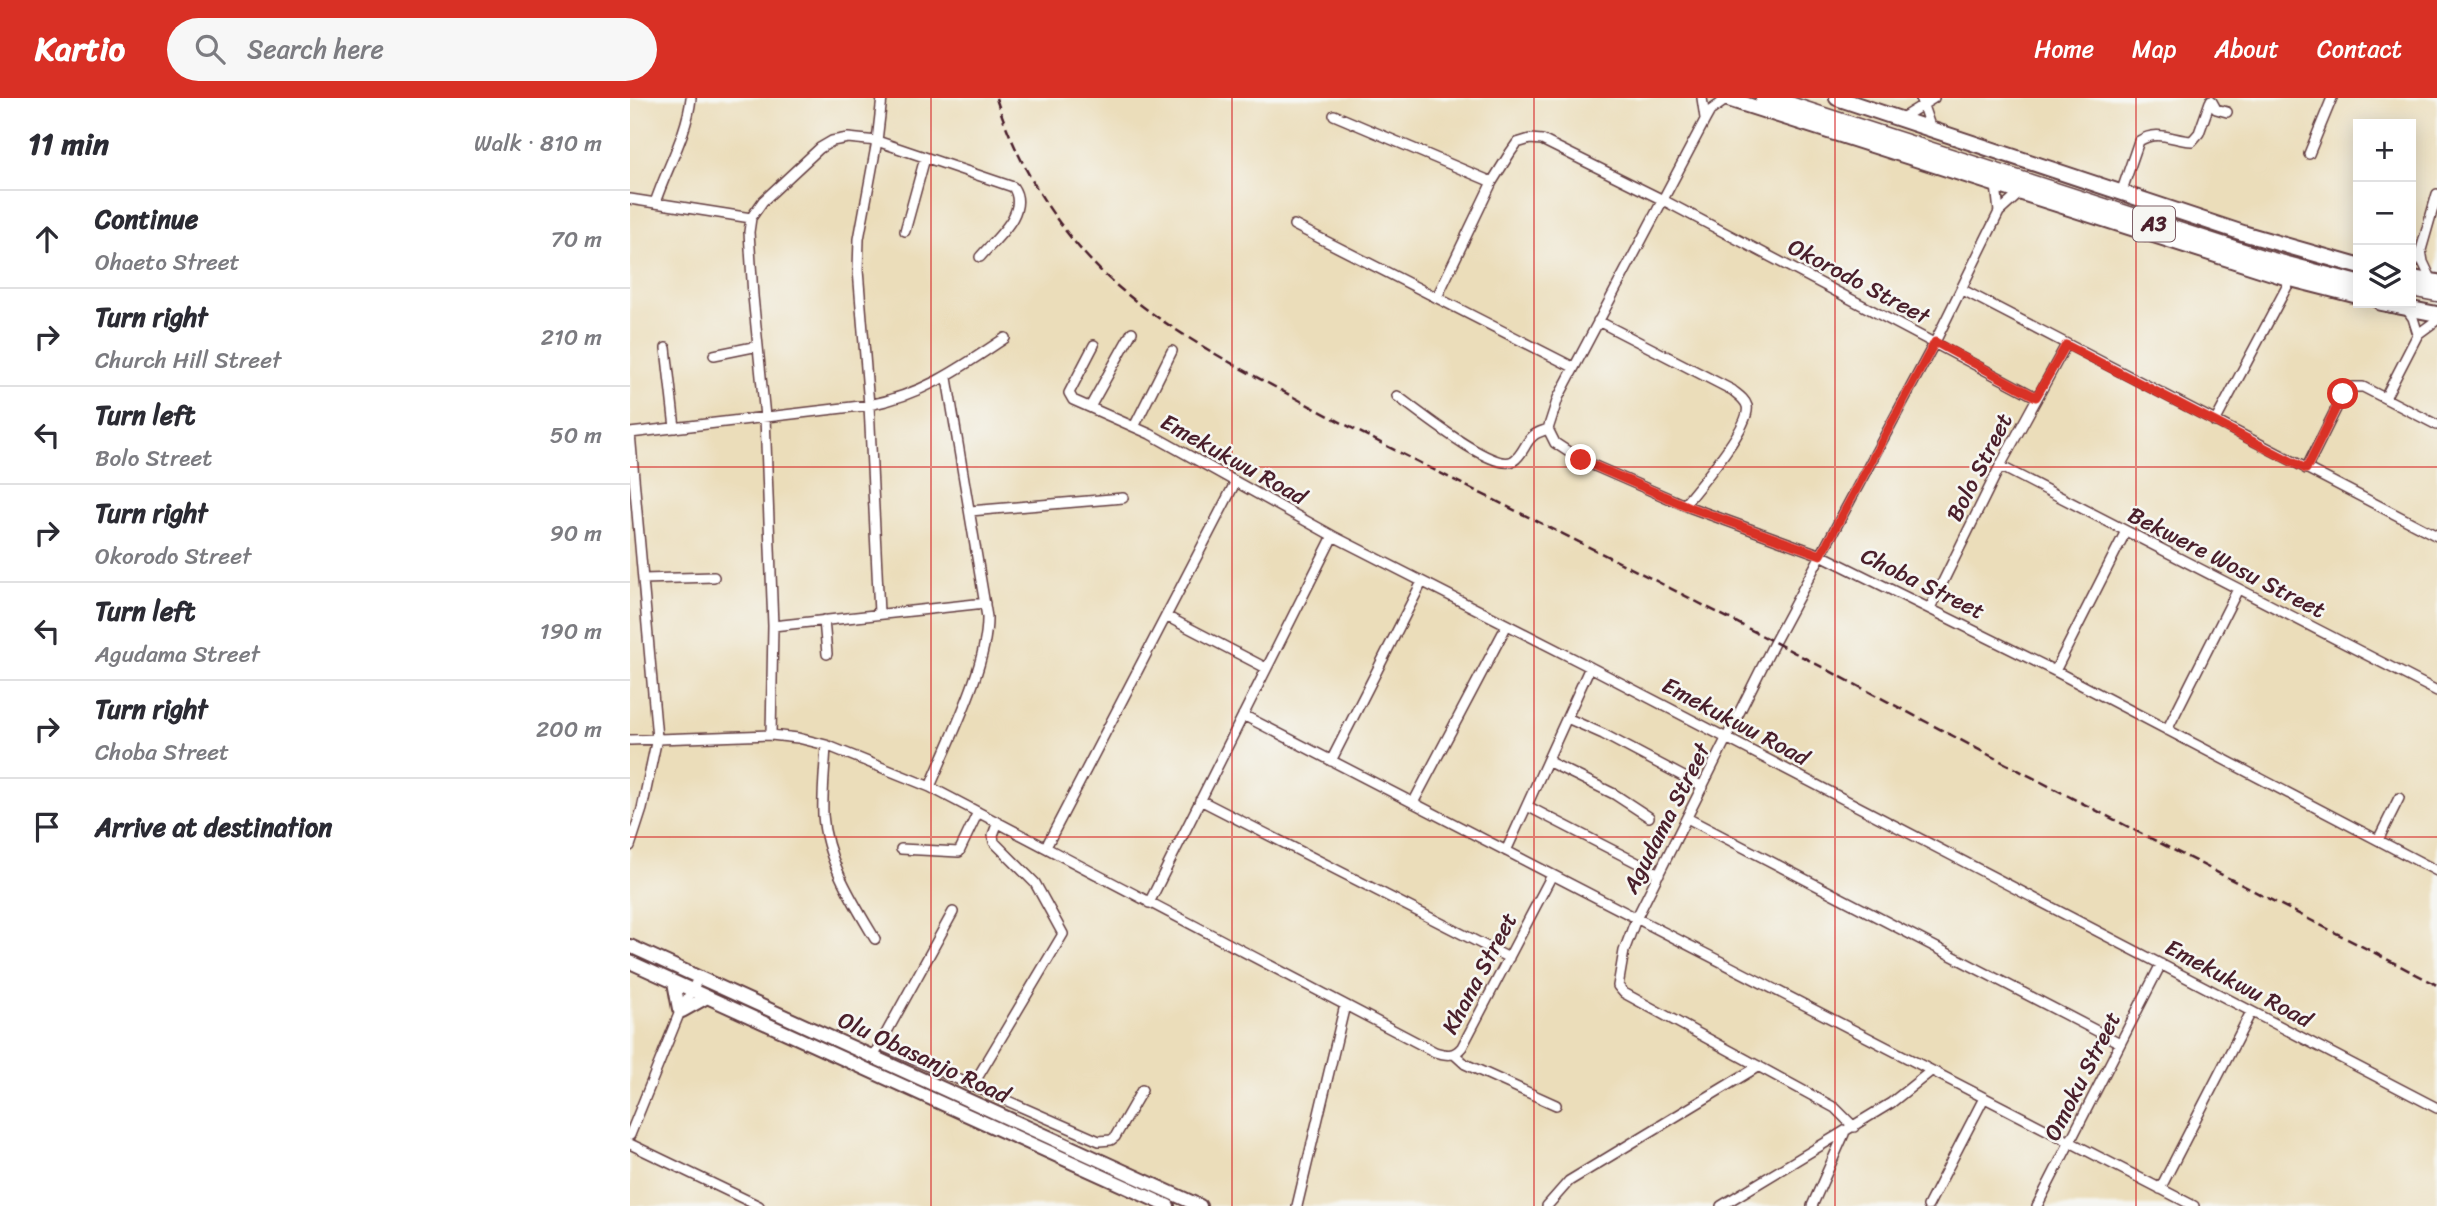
<!DOCTYPE html>
<meta charset="utf-8">
<style>
body{margin:0;font-family:Sriracha,sans-serif;background:#f7f7f7;color:#2b2b33}
.controls{position:absolute;right:21px;top:21px;display:grid;overflow:hidden;border-radius:0px;box-shadow:0 4px 18px #0003}
.controls button{width:63px;height:63px;display:grid;place-items:center;padding:0;border:0;border-bottom:2px solid #e1e1e2;background:#fff;color:#2b2b33;font:35px sans-serif}
.stop{position:absolute;width:21px;height:21px;margin:-16px;border:5px solid #d93025;border-radius:50%;background:#fff}
.stop.end{background:#d93025;border-color:#fff;box-shadow:0 2px 7px #0008}
.list{margin:0;padding:0;list-style:none}
h2{display:flex;justify-content:space-between;align-items:center;height:91px;margin:0;padding:0 28px;font-size:30px}
h2 small{font-size:23px;font-weight:400;color:#7c7c81}
.list li{display:grid;grid-template-columns:46px 1fr auto;gap:21px;align-items:center;box-sizing:border-box;height:98px;padding:0 28px;border-top:2px solid #e1e1e2}
.list b{display:block;font-size:26px;white-space:nowrap}
.list p{margin:0;font-size:23px;white-space:nowrap;color:#7c7c81}
.list em{font-size:23px;font-style:normal;color:#7c7c81}
.icon{flex:none;width:38px;height:38px;fill:none;stroke:currentColor;stroke-width:2;stroke-linecap:round;stroke-linejoin:round}
.map{position:relative;flex:none;width:1807px;height:1108px;overflow:hidden}
header{display:flex;align-items:center;gap:42px;box-sizing:border-box;height:98px;padding:0 35px;background:#d93025;color:#fff}
header strong{font-size:33px}
nav{display:flex;gap:38px;margin-inline-start:auto;font-size:24px}
.search{width:490px;height:63px;background:#f7f7f7;display:flex;align-items:center;gap:18px;box-sizing:border-box;padding:0 24px;border-radius:38px;color:#7c7c81;font-size:26px}
main{display:flex}
aside{flex:1;background:#fff}
.map>svg:first-child{display:block}
</style>
<header>
<strong>Kartio</strong>
<div class="search"><svg class="icon" aria-label="search" viewBox="0 0 24 24"><circle cx="10" cy="10" r="6"/><path d="M15 15l6 6"/></svg>Search here</div>
<nav><a>Home</a><a>Map</a><a>About</a><a>Contact</a></nav>
</header>
<main>
<aside>
<h2>11 min<small>Walk · 810 m</small></h2>
<ul class="list">
<li><svg class="icon" aria-label="ahead" viewBox="0 0 24 24"><path d="M12 20V5M6 11l6-6 6 6"/></svg><div><b>Continue</b><p>Ohaeto Street</p></div><em>70 m</em></li>
<li><svg class="icon" aria-label="right" viewBox="0 0 24 24"><path d="M7 20v-9h11M14 6l5 5-5 5"/></svg><div><b>Turn right</b><p>Church Hill Street</p></div><em>210 m</em></li>
<li><svg class="icon" aria-label="left" viewBox="0 0 24 24"><path d="M17 20v-9H6M10 6l-5 5 5 5"/></svg><div><b>Turn left</b><p>Bolo Street</p></div><em>50 m</em></li>
<li><svg class="icon" aria-label="right" viewBox="0 0 24 24"><path d="M7 20v-9h11M14 6l5 5-5 5"/></svg><div><b>Turn right</b><p>Okorodo Street</p></div><em>90 m</em></li>
<li><svg class="icon" aria-label="left" viewBox="0 0 24 24"><path d="M17 20v-9H6M10 6l-5 5 5 5"/></svg><div><b>Turn left</b><p>Agudama Street</p></div><em>190 m</em></li>
<li><svg class="icon" aria-label="right" viewBox="0 0 24 24"><path d="M7 20v-9h11M14 6l5 5-5 5"/></svg><div><b>Turn right</b><p>Choba Street</p></div><em>200 m</em></li>
<li><svg class="icon" aria-label="arrive" viewBox="0 0 24 24"><path d="M6 21V4h12l-3 4 3 4H6"/></svg><div><b>Arrive at destination</b></div></li>
</ul>
</aside>
<div class="map">
<svg width="1807" height="1108" viewBox="0 0 1807 1108">
<rect width="100%" height="100%" fill="#f6f6f2"/>
<filter id="ink" filterUnits="userSpaceOnUse"><feTurbulence type="fractalNoise" baseFrequency=".0143" numOctaves="2"/><feDisplacementMap in="SourceGraphic" scale="14" xChannelSelector="R" yChannelSelector="G"/><feConvolveMatrix kernelMatrix="1 2 1 2 8 2 1 2 1" color-interpolation-filters="sRGB"/></filter>
<filter id="wash" filterUnits="userSpaceOnUse"><feTurbulence type="fractalNoise" baseFrequency=".00686" numOctaves="4" result="noise"/><feDisplacementMap in="SourceGraphic" scale="28" xChannelSelector="R" yChannelSelector="G"/><feGaussianBlur stdDeviation="1.57" result="paint"/><feColorMatrix in="noise" values="0 0 0 0 0 0 0 0 0 0 0 0 0 0 0 0 0 1.4 0 .05"/><feComposite in="paint" operator="in"/></filter>
<g filter="url(#wash)">
<rect width="100%" height="100%" fill="#ebddba"/>
</g>
<g filter="url(#ink)">
<g fill="none" stroke-linecap="round" stroke-linejoin="round">
<defs>
<path id="street" d="M1072,0L1075,20
M1097,1L1080,13L1075,22L928,300L918,331L925,345L951,362L1059,409L1191,457L1425,573L1807,773
M1291,2L1301,31
M1581,2L1586,11L1597,14
M704,17L862,84
M1270,21L1304,0
M1679,56L1702,0
M1366,87L1369,114
M1491,95L1509,43C1528,31 1542,42 1562,43L1569,35L1580,4
M0,101L121,120
M25,105C36,71 57,37 61,0
M664,127L943,269
M275,133L295,60
M1791,152L1793,164L1802,183
M1781,169L1791,152L1807,96
M1331,191L1807,438
M807,199L862,84L880,55L887,45L900,41L912,42L1033,102L1406,299
M1776,210L1783,220L1788,236
M968,223L1102,292C1108,297 1115,301 1117,308C1122,327 1067,391 1054,407
M464,247L439,295L443,302L520,336L703,438L960,569L1807,1010
M36,250L45,330
M84,257L128,248
M767,298C787,312 862,374 883,363C893,357 895,344 903,338C907,334 913,333 918,331
M1755,300L1788,236L1807,222
M460,309L502,234
M1585,324L1661,181
M504,329L542,253
M0,335L239,307C294,296 329,271 375,240
M1370,368L1807,593
M1676,371L1713,297L1722,289H1733L1807,327
M340,413L493,400
M13,481L84,479
M1300,510L1370,368L1436,247
M249,515L239,307L228,172L229,141L247,43L252,0
M536,518L636,570
M194,522L197,556
M143,528L355,505
M1425,573L1496,433
M613,617L1564,1108
M937,620L973,636L1073,689
M1537,632L1608,491
M141,637L143,528L135,319L123,198L119,134L121,120L133,103L190,50L202,43L218,40L247,43L383,89C400,114 365,141 350,159
M0,642L141,637L168,640L196,647L300,689L805,954C816,957 824,959 832,949L922,777
M196,647C195,670 192,694 193,717C196,762 223,804 245,841
M701,663L792,484
M917,663L984,696L1019,719
M300,689C319,642 358,568 357,519L317,280
M570,702L879,860
M783,705L877,527
M897,708L1029,776
M1057,720L1490,945
M1748,742L1769,700
M0,748L12,711L27,640L0,335
M416,749L605,385
M271,751L329,754L348,714
M876,753L960,569
M519,805L703,438
M250,947L469,1043L481,1042L485,1039L512,992
M824,956L835,966L926,1007
M243,959L323,814
M343,987L433,836L405,785L364,744L363,737L368,724
M1224,1029L1205,1010L994,895L988,888L994,853L1006,821L1145,543L1305,244L1369,114L1390,95
M0,1037L49,916L69,879
M0,1046L129,1108
M1530,1091L1621,914
M667,1108L715,907
M917,1108L939,1083L1129,968
M1091,1108L1261,1005L1301,973
M1182,1108L1214,1036
M1298,1108L1354,1000
M1407,1108L1531,866"/>
<path id="secondary" d="M0,848L570,1108
M0,864L538,1108
M44,884L49,911
M52,913L77,899"/>
<path id="primary" d="M1095,0L1661,181L1728,198
M1207,0L1616,136L1728,168
M1781,180L1807,184
M1751,205L1807,216"/>
<path id="highway" d="M1135,0L1635,162L1728,187
M1781,189L1807,194"/>
</defs>
<!-- street casing -->
<use href="#street" stroke="#623c40" stroke-width="12"/>
<!-- secondary casing -->
<use href="#secondary" stroke="#623c40" stroke-width="16"/>
<!-- primary casing -->
<use href="#primary" stroke="#623c40" stroke-width="18"/>
<!-- highway casing -->
<use href="#highway" stroke="#623c40" stroke-width="21"/>
<!-- street -->
<use href="#street" stroke="#fff" stroke-width="9"/>
<!-- secondary -->
<use href="#secondary" stroke="#fff" stroke-width="12"/>
<!-- primary -->
<use href="#primary" stroke="#fff" stroke-width="14"/>
<!-- highway -->
<use href="#highway" stroke="#fff" stroke-width="18"/>
<!-- rail -->
<path stroke="#4a1f2b" stroke-width="2.5" stroke-dasharray="10 5" stroke-linecap="butt" d="M366,0C389,72 434,144 493,193C546,237 608,269 669,302C773,358 879,409 985,462C1111,526 1236,592 1361,658C1509,735 1658,810 1807,887"/>
</g>
</g>
<g fill="none" stroke-linecap="round" stroke-linejoin="round" filter="url(#ink)">
<!-- route -->
<path stroke="#d93025" stroke-width="9" d="M951,362L1059,409L1191,457L1305,244L1406,299L1436,247L1676,371L1713,296"/>
</g>
<!-- grid -->
<path fill="none" stroke="#d62828" stroke-width="2" stroke-opacity="0.55" d="M301,0V1108M602,0V1108M904,0V1108M1205,0V1108M1506,0V1108M0,369H1807M0,739H1807"/>
<g text-anchor="middle" stroke-width="5" stroke-linejoin="round" paint-order="stroke">
<!-- shield labels -->
<rect fill="#f6f6f2" stroke="#7e6067" stroke-width="2" x="1503" y="108.5" width="42" height="35" rx="5"/>
<g font-size="21" font-weight="bold" fill="#4a1f2b">
<text x="1524" y="133">A3</text>
</g>
<!-- street labels -->
<g font-size="23" fill="#4a1f2b" stroke="#f6f6f2">
<text transform="translate(1229 183) rotate(28)" y="8">Okorodo Street</text>
<text transform="translate(604 361) rotate(29)" y="8">Emekukwu Road</text>
<text transform="translate(1349 369) rotate(-63)" y="8">Bolo Street</text>
<text transform="translate(1597 464) rotate(27)" y="8">Bekwere Wosu Street</text>
<text transform="translate(1293 485) rotate(26)" y="8">Choba Street</text>
<text transform="translate(1106 623) rotate(28)" y="8">Emekukwu Road</text>
<text transform="translate(1036 720) rotate(-63)" y="8">Agudama Street</text>
<text transform="translate(849 875) rotate(-62)" y="8">Khana Street</text>
<text transform="translate(1609 885) rotate(28)" y="8">Emekukwu Road</text>
<text transform="translate(294 959) rotate(25)" y="8">Olu Obasanjo Road</text>
<text transform="translate(1452 978) rotate(-63)" y="8">Omoku Street</text>
</g>
</g>
</svg>
<div class="controls">
<button>+</button>
<button>−</button>
<button><svg class="icon" aria-label="layers" viewBox="0 0 24 24"><path d="M12 4l9 5-9 5-9-5zM3 14l9 5 9-5"/></svg></button>
</div>
<div class="stop" style="left:1713px;top:296px"></div>
<div class="stop end" style="left:951px;top:362px"></div>
</div>
</main>
